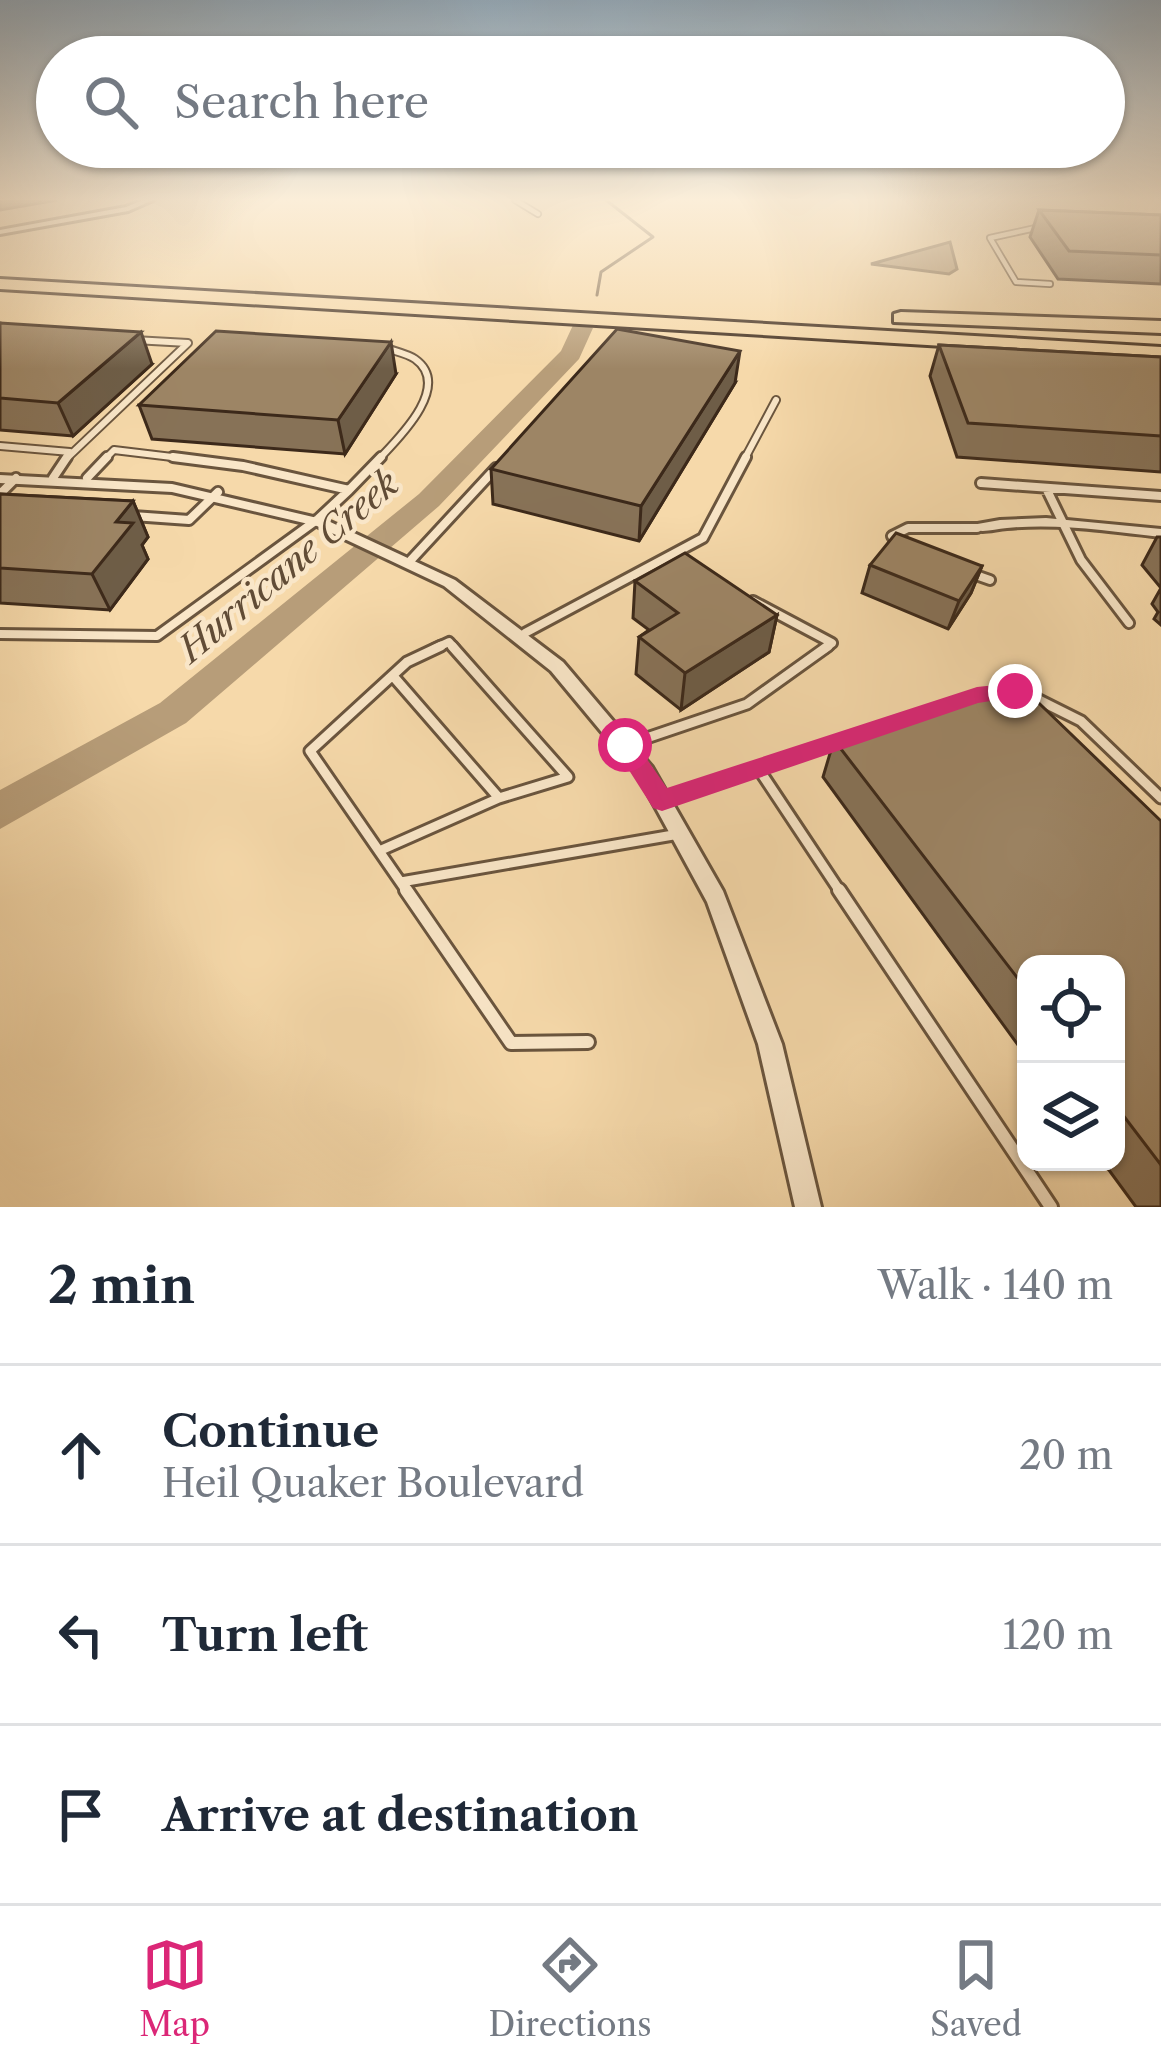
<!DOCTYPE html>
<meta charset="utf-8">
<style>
body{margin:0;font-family:"Libre Caslon Text",serif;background:#f6f6f7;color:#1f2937}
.controls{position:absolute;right:36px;bottom:36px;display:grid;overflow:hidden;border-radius:24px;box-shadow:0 3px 9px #0004}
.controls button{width:108px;height:108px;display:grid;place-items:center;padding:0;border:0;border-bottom:3px solid #e0e1e3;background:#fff;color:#1f2937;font:60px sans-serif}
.stop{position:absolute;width:36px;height:36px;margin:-27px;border:9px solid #db2777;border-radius:50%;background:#fff}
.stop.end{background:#db2777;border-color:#fff;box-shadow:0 3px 12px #0008}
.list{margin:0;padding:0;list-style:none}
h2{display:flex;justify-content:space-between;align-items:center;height:156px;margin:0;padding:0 48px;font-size:51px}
h2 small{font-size:39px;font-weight:400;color:#747a83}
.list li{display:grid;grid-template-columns:78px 1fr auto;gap:36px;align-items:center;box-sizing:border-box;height:180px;padding:0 48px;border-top:3px solid #e0e1e3}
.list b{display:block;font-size:45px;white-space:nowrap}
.list p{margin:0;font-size:39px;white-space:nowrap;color:#747a83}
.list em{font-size:39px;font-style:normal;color:#747a83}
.icon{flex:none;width:66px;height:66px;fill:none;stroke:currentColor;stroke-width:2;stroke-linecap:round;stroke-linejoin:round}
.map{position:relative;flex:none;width:1161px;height:1207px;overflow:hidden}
.search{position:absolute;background:#fff;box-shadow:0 3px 9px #0004;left:36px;right:36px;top:36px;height:132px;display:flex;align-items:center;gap:30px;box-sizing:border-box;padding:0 42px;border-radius:66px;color:#747a83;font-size:45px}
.sheet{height:696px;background:#fff}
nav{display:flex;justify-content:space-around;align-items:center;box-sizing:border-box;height:168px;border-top:3px solid #e0e1e3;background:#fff;font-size:33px;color:#747a83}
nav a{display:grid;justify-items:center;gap:6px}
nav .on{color:#db2777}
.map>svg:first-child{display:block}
</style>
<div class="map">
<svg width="1161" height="1207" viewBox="0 0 1161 1207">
<rect width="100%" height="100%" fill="#f6d9aa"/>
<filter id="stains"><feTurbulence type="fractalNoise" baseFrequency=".00167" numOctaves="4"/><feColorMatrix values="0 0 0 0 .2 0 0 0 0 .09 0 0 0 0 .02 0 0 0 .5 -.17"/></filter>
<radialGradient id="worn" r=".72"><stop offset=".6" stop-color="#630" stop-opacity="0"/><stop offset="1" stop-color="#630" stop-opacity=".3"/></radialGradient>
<!-- water -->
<path fill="#b79d79" stroke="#866f53" stroke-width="3" d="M950,242L957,269L949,274L871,264Z"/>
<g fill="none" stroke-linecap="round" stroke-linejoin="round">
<!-- stream -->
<path stroke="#866f53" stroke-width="3" d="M597,295L601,272L653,237L606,200"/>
<!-- river -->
<path fill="#b79d79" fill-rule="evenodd" d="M582,322L593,328L579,359L439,506L186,723L0,829V790L160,703L419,494L561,351L574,323Z"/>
<defs>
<path id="service-far4" d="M515,200L538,214
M1040,227L990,238L1016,282L1050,284"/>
<path id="service-far3" d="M0,446L70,452
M65,460L188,343L134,340
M104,460L114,450L197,460
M378,460C398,439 453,386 415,359C408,354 394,351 386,348
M744,460L776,400"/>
<path id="service-far2" d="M53,478L67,457
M87,478L107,457
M981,483L1161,496
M1046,488L1081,560L1129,623
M349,490L381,457
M0,494L16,478
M133,516L189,520L218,492
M896,542L892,536L908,528H977
M411,560L496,468
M970,573L990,580
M753,601L832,643L824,649
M525,633L703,538L746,457
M0,634L157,636L318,519L349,490L243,466L173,457
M434,649L449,642L455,649"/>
<path id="service-far1" d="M452,646L568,777L499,798
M1023,692L1081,721L1161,798
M626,745L747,704L828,646
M758,768L841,893
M663,800L842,740
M379,851L499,798L393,676
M401,882L679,834
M408,893L310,751L407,662L441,646"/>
<path id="service" d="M406,890L511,1043L588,1042
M839,890L1051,1207"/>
<path id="minor" d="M143,200H153L128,211L0,234V230L126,207Z
M0,475L172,484L326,520L455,580L563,662L652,767L723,891L782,1044L821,1207H795L758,1044L707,902L639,777L551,671L444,586L317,526L172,492L0,483Z
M1046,518L1161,529V537C1110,531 1058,523 1007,528C993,529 982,534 970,528L972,525L1000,520Z"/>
<path id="motorway" d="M0,279L1161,347V359L0,289Z
M901,312L1161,321V333L894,322V314Z"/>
</defs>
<!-- service-far4 casing -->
<use href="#service-far4" stroke="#6a553e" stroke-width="8"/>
<!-- service-far3 casing -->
<use href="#service-far3" stroke="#6a553e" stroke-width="10"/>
<!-- service-far2 casing -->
<use href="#service-far2" stroke="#6a553e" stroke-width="14"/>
<!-- service-far1 casing -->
<use href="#service-far1" stroke="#6a553e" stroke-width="15"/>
<!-- service casing -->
<use href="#service" stroke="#6a553e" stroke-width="18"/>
<!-- minor casing -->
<use href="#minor" stroke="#6a553e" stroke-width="6"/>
<!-- motorway casing -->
<use href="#motorway" stroke="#3c291a" stroke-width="6"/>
<!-- service-far4 -->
<use href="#service-far4" stroke="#f9e6c8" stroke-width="4.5"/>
<!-- service-far3 -->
<use href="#service-far3" stroke="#f9e6c8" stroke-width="6"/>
<!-- service-far2 -->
<use href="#service-far2" stroke="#f9e6c8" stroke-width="8"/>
<!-- service-far1 -->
<use href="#service-far1" stroke="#f9e6c8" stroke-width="9"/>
<!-- service -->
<use href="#service" stroke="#f9e6c8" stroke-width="12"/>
<!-- minor -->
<use href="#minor" fill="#f9e6c8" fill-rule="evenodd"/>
<!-- motorway -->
<use href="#motorway" fill="#f6d9aa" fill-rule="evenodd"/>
</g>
<!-- wall -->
<path fill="#877257" stroke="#3c291a" stroke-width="3" d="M1039,210L1161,215V284L1058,279L1030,237Z
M0,323L152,364L73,436L0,430Z
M939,345L1161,357V472L957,457L930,376Z
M396,374L345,454L152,439L139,405Z
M735,383L639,541L493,504L491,469Z
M0,494L133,501L148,537L142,545L148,559L110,610L0,603Z
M1157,537H1161V625L1154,619L1158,612L1152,604L1161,588L1142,565Z
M870,565L982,566L971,593L948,629L862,593Z
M635,581L777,615L769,652L681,710L636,674L639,637L649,630L633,618Z
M834,740L1161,821V1207H1136L1103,1162H1116V964H1026V1056L823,777Z"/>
<!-- shaded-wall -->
<path fill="#6e5d47" stroke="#3c291a" stroke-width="3" d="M0,200H57L0,210Z
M141,332L152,364L73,436L58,403Z
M391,342L396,374L345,454L338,420Z
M740,351L735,383L639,541L641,506Z
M133,501L148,537L142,545L148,559L110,610L92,574L116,522Z
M982,566L971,593L948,629L959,601Z
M777,615L769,652L681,710L685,673Z"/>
<!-- building -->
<path fill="#9d8565" stroke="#3c291a" stroke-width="3" d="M1039,210L1161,215V255L1069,251Z
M0,323L141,332L58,403L0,398Z
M617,329L740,351L641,506L491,469Z
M216,331L391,342L338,420L139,405Z
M939,345L1161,357V436L968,423Z
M0,494L133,501L116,522L133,523L92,574L0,568Z
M896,533L982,566L959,601L870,565Z
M685,553L777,615L685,673L639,637L678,613L635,581Z
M1015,680L1161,821V1165L1116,1106V964H1026V989L834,740Z"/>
<!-- sky -->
<linearGradient id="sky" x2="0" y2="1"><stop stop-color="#94abbc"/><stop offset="0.54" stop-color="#fbeed9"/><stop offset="1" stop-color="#fbeed9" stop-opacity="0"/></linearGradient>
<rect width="1161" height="369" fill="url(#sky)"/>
<!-- route -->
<path fill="#db2777" d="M1015,683L1026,691L1023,696L978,703L662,811L653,808L613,745L617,739H633L667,788L977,687Z"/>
<g text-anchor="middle" stroke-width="9" stroke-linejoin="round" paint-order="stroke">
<!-- water labels -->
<g font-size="36" font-style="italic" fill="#614c36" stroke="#f9e6c8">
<text transform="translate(288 566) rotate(-40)" y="13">Hurricane Creek</text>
</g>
</g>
<rect width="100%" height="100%" filter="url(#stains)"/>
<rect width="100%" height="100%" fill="url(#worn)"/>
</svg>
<div class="controls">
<button><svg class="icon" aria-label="locate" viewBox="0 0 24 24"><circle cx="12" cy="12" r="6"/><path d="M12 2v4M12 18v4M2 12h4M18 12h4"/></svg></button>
<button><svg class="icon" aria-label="layers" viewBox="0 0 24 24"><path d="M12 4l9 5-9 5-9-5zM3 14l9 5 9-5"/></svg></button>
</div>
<div class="stop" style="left:625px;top:745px"></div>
<div class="stop end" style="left:1015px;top:691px"></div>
<div class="search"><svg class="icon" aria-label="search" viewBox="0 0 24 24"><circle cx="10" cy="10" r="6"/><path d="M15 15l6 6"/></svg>Search here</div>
</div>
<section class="sheet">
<h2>2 min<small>Walk · 140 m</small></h2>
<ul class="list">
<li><svg class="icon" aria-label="ahead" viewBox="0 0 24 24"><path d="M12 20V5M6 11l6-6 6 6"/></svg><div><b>Continue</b><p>Heil Quaker Boulevard</p></div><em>20 m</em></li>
<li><svg class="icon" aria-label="left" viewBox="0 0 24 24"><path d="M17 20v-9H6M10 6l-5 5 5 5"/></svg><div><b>Turn left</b></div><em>120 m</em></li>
<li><svg class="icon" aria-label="arrive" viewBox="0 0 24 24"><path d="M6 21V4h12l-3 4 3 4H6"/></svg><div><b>Arrive at destination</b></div></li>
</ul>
</section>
<nav>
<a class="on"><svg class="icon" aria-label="map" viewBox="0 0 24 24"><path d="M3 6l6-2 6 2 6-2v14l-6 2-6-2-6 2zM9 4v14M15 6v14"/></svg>Map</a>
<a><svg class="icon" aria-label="directions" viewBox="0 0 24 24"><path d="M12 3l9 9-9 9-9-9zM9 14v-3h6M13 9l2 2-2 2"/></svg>Directions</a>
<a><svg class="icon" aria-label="saved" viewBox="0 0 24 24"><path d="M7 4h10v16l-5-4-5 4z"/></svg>Saved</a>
</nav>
